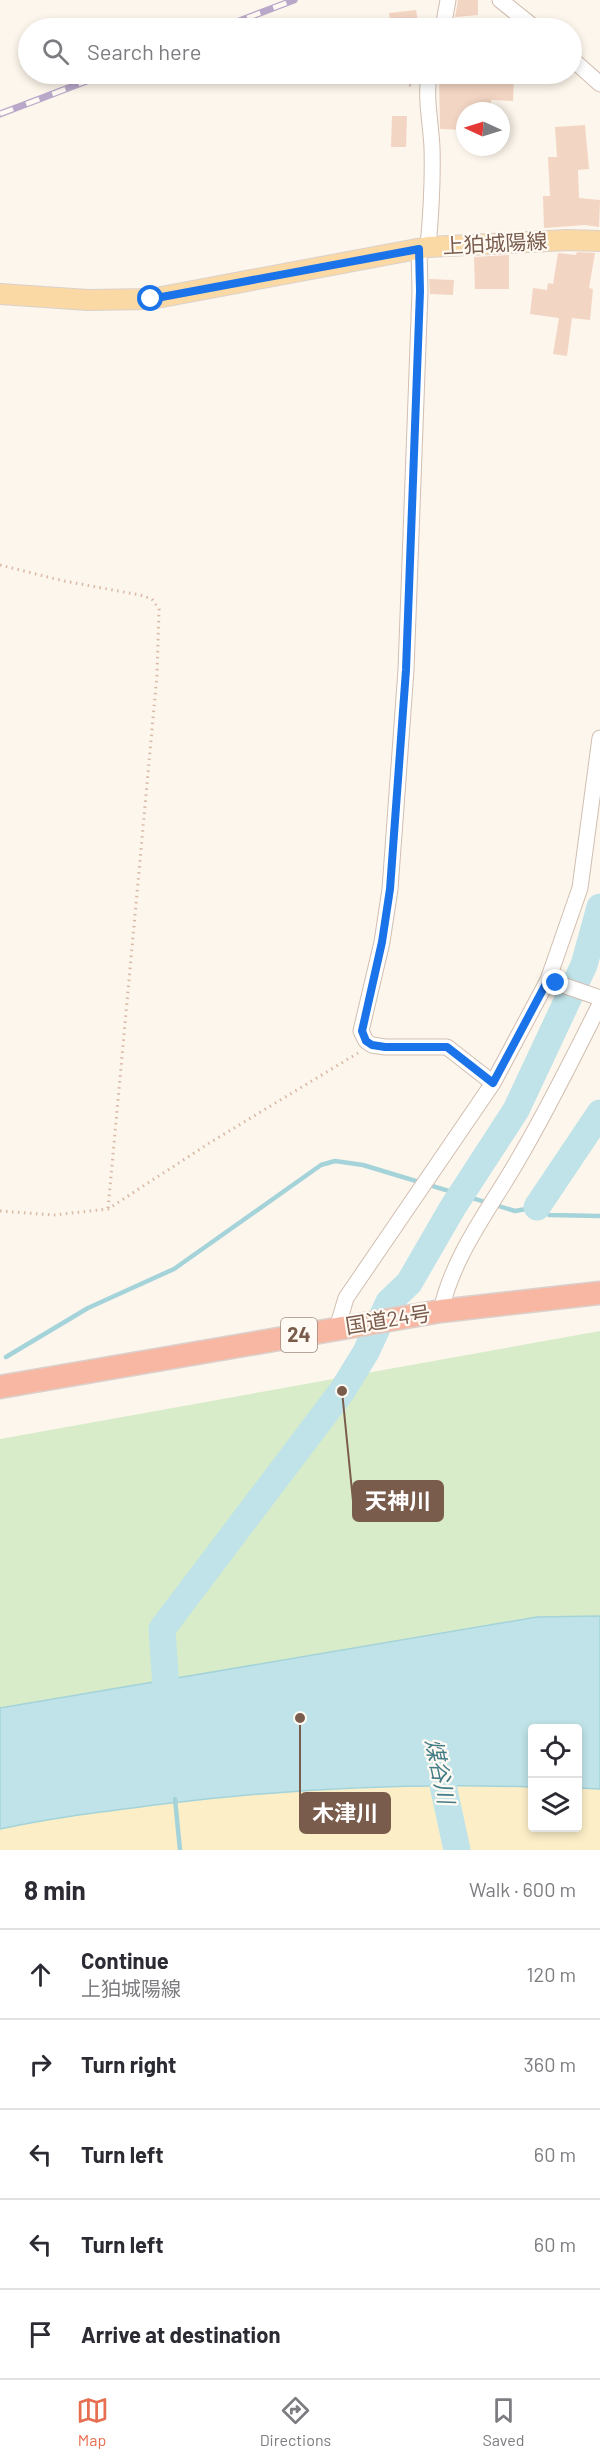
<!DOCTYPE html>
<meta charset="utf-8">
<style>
body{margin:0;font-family:Barlow,"Noto Sans JP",sans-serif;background:#f7f7f7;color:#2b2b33}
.controls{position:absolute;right:18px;bottom:18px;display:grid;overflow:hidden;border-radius:6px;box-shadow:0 3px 9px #0003}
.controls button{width:54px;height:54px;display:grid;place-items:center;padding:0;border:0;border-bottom:2px solid #e1e1e2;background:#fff;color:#2b2b33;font:30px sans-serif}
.compass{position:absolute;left:456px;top:102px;width:54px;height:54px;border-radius:50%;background:#fff;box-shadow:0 3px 9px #0003;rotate:274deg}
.stop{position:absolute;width:18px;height:18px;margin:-14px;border:4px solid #1a73e8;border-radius:50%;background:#fff}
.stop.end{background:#1a73e8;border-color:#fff;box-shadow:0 2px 6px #0008}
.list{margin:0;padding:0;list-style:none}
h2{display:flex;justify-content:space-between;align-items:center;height:78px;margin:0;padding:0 24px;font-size:26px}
h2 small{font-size:20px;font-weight:400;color:#7c7c81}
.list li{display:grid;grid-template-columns:39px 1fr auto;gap:18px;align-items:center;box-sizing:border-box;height:90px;padding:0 24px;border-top:2px solid #e1e1e2}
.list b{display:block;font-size:22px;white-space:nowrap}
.list p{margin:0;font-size:20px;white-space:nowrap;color:#7c7c81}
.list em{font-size:20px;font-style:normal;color:#7c7c81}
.icon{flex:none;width:33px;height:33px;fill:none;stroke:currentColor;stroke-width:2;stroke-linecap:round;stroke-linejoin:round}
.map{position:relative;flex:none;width:600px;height:1850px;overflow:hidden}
.search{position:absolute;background:#fff;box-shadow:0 3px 9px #0003;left:18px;right:18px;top:18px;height:66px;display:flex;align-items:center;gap:15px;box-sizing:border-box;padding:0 21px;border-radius:33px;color:#7c7c81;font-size:22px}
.sheet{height:528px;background:#fff}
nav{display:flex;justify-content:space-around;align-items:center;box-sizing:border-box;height:84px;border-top:2px solid #e1e1e2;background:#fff;font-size:16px;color:#7c7c81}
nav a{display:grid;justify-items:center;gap:3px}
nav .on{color:#e76f51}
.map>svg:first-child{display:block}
</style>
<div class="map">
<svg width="600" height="1850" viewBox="0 0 600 1850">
<rect width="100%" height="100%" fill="#fdf6ec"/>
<!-- green -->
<path fill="#d8ecc9" d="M600,1331V1616L537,1617L0,1708V1439Z"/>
<!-- sand -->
<path fill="#fcefc7" d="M464,1784L532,1787V1828H578V1788L600,1789V1850H0V1829L54,1817L258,1793Z"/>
<!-- water -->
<path fill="#bfe3e8" stroke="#a5d3da" stroke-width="1.5" d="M600,1616V1789L578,1788V1728H532V1787C409,1783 285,1789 163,1804C108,1811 54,1817 0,1829V1708L537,1617Z"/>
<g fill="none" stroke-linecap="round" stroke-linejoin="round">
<!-- stream -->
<path stroke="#a5d3da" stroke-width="4.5" d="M584,965L590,961
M6,1357L88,1308L174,1269L321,1165L335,1161L363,1165L515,1211L537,1207L549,1215L600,1216
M175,1799L180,1850"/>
<!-- river -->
<path stroke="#bfe3e8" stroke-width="27" d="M537,1207L600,1113
M168,1717L162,1629L342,1391L366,1352L389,1302L409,1283L453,1207L516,1110L584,965L600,907
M435,1748L457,1850"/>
</g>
<!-- building -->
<path fill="#f3d5c3" d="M458,0H478V15L455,17Z
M416,10L419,28H391L389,13Z
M439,75L514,77L513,101L491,100V111H465V130L440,129Z
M392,116H407L406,147H391Z
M585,125L589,169L578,170L579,198L600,200L599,227L585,225L544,228L543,196H550L548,157H557L555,127Z
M577,252L595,253L589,288L593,289L590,320L572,318L567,356L553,354L559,318L530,314L533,288L547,290L548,283L553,284L558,253L576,255Z
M509,255V289H475L474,257Z
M429,279L454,280L453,295L430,294Z"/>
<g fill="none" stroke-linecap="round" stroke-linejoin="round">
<defs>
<path id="minor" d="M500,0L535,28
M443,28L448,0
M572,59L600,84
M428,247C431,214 433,181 432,148C431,123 425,99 429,74
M419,249L420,291L406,670L390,889L382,942L361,1031L366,1041L372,1045L385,1047H447L493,1083
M548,980L600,998
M441,1311C452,1258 488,1211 515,1165C546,1113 573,1058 600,1004
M337,1328L346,1298L493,1083L548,980L580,888L600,738"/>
<path id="major" d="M0,294L88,300L151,299L428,247L568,240L600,241"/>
<path id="highway" d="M0,1387L441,1311L600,1293"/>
</defs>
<!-- minor casing -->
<use href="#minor" stroke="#d1beb0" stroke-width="17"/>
<!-- major casing -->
<use href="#major" stroke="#dad1cd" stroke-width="22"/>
<!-- highway casing -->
<use href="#highway" stroke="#dad1cd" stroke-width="25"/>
<!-- path -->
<path stroke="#d9b8a5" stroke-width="3" stroke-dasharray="1.5 4.5" stroke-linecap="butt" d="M388,74L414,87
M0,565L64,581L140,595L152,599L159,609L157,675L108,1209
M0,1211L54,1215L108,1209L211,1142L358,1053"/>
<!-- minor -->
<use href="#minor" stroke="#fff" stroke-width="15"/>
<!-- major -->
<use href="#major" stroke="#fbd9a5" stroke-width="20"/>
<!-- highway -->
<use href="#highway" stroke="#f7b7a3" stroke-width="22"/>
<defs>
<path id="rail" d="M221,28L294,0
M0,114L105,74"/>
</defs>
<!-- rail casing -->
<use href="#rail" stroke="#b9a8c9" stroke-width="7"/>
<!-- rail -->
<use href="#rail" stroke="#fffaf3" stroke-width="4.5" stroke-dasharray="14" stroke-linecap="butt"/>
</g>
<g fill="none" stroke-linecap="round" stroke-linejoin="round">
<!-- route -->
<path stroke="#1a73e8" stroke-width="8" d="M151,299L419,249L420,291L406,670L390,889L382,942L362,1031L366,1041L372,1045L385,1047H447L493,1083L548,980L556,983"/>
</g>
<g text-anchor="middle" stroke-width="4.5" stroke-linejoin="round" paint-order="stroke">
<!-- shield labels -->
<rect fill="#fffaf3" stroke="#a28b7f" stroke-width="1.5" x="281" y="1318" width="36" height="34" rx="4.5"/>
<g font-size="20" font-weight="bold" fill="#7a5c4d">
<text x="299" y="1342">24</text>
</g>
<!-- street labels -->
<g font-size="21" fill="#7a5c4d" stroke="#fffaf3">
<text transform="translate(495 244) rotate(-3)" y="7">上狛城陽線</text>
<text transform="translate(388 1320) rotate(-9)" y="7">国道24号</text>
</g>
<!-- water labels -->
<g font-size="22" font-style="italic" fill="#437c86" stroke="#fffaf3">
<text transform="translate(440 1771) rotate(78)" y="8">煤谷川</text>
</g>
</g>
<!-- callouts -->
<path fill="none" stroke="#7a5c4d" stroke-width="2" d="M342 1391L353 1501M300 1718L300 1813"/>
<g fill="#7a5c4d" stroke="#fffaf3" stroke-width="2">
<circle cx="342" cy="1391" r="6"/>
<circle cx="300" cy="1718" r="6"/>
</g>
<g fill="#7a5c4d" stroke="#7a5c4d" stroke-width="2">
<rect x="353" y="1481" width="90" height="40" rx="6"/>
<rect x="300" y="1793" width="90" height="40" rx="6"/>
</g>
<g font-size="22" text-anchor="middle" font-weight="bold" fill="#fff">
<text x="398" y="1509">天神川</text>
<text x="345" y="1821">木津川</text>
</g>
</svg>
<div class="controls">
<button><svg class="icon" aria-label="locate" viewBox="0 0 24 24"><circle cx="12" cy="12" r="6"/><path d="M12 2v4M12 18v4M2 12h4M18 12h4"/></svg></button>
<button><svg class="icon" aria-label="layers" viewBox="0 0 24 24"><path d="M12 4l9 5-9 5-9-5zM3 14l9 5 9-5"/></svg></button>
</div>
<svg class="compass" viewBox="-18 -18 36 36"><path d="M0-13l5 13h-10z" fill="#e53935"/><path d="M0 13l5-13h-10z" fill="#7c7c81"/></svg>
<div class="stop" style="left:151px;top:299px"></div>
<div class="stop end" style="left:556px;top:983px"></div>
<div class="search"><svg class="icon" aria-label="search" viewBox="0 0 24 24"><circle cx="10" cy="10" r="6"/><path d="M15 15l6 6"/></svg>Search here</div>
</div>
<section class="sheet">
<h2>8 min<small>Walk · 600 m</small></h2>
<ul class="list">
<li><svg class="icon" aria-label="ahead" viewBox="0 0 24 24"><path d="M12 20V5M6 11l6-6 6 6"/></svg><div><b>Continue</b><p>上狛城陽線</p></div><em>120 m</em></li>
<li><svg class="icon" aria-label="right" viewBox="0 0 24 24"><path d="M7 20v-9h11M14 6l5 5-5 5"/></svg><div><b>Turn right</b></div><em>360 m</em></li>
<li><svg class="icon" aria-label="left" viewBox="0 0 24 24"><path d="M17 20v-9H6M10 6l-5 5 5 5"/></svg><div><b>Turn left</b></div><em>60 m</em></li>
<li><svg class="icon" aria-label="left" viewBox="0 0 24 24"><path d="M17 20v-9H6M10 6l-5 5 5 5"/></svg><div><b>Turn left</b></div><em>60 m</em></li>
<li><svg class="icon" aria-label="arrive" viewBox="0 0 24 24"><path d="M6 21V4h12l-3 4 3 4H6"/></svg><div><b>Arrive at destination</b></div></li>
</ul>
</section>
<nav>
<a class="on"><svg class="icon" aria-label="map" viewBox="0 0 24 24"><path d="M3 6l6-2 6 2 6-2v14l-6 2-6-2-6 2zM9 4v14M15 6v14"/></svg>Map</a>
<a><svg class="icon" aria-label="directions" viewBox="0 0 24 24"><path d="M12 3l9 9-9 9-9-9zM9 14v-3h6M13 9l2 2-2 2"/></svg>Directions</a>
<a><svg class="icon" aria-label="saved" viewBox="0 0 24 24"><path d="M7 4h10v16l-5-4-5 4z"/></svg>Saved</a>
</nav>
